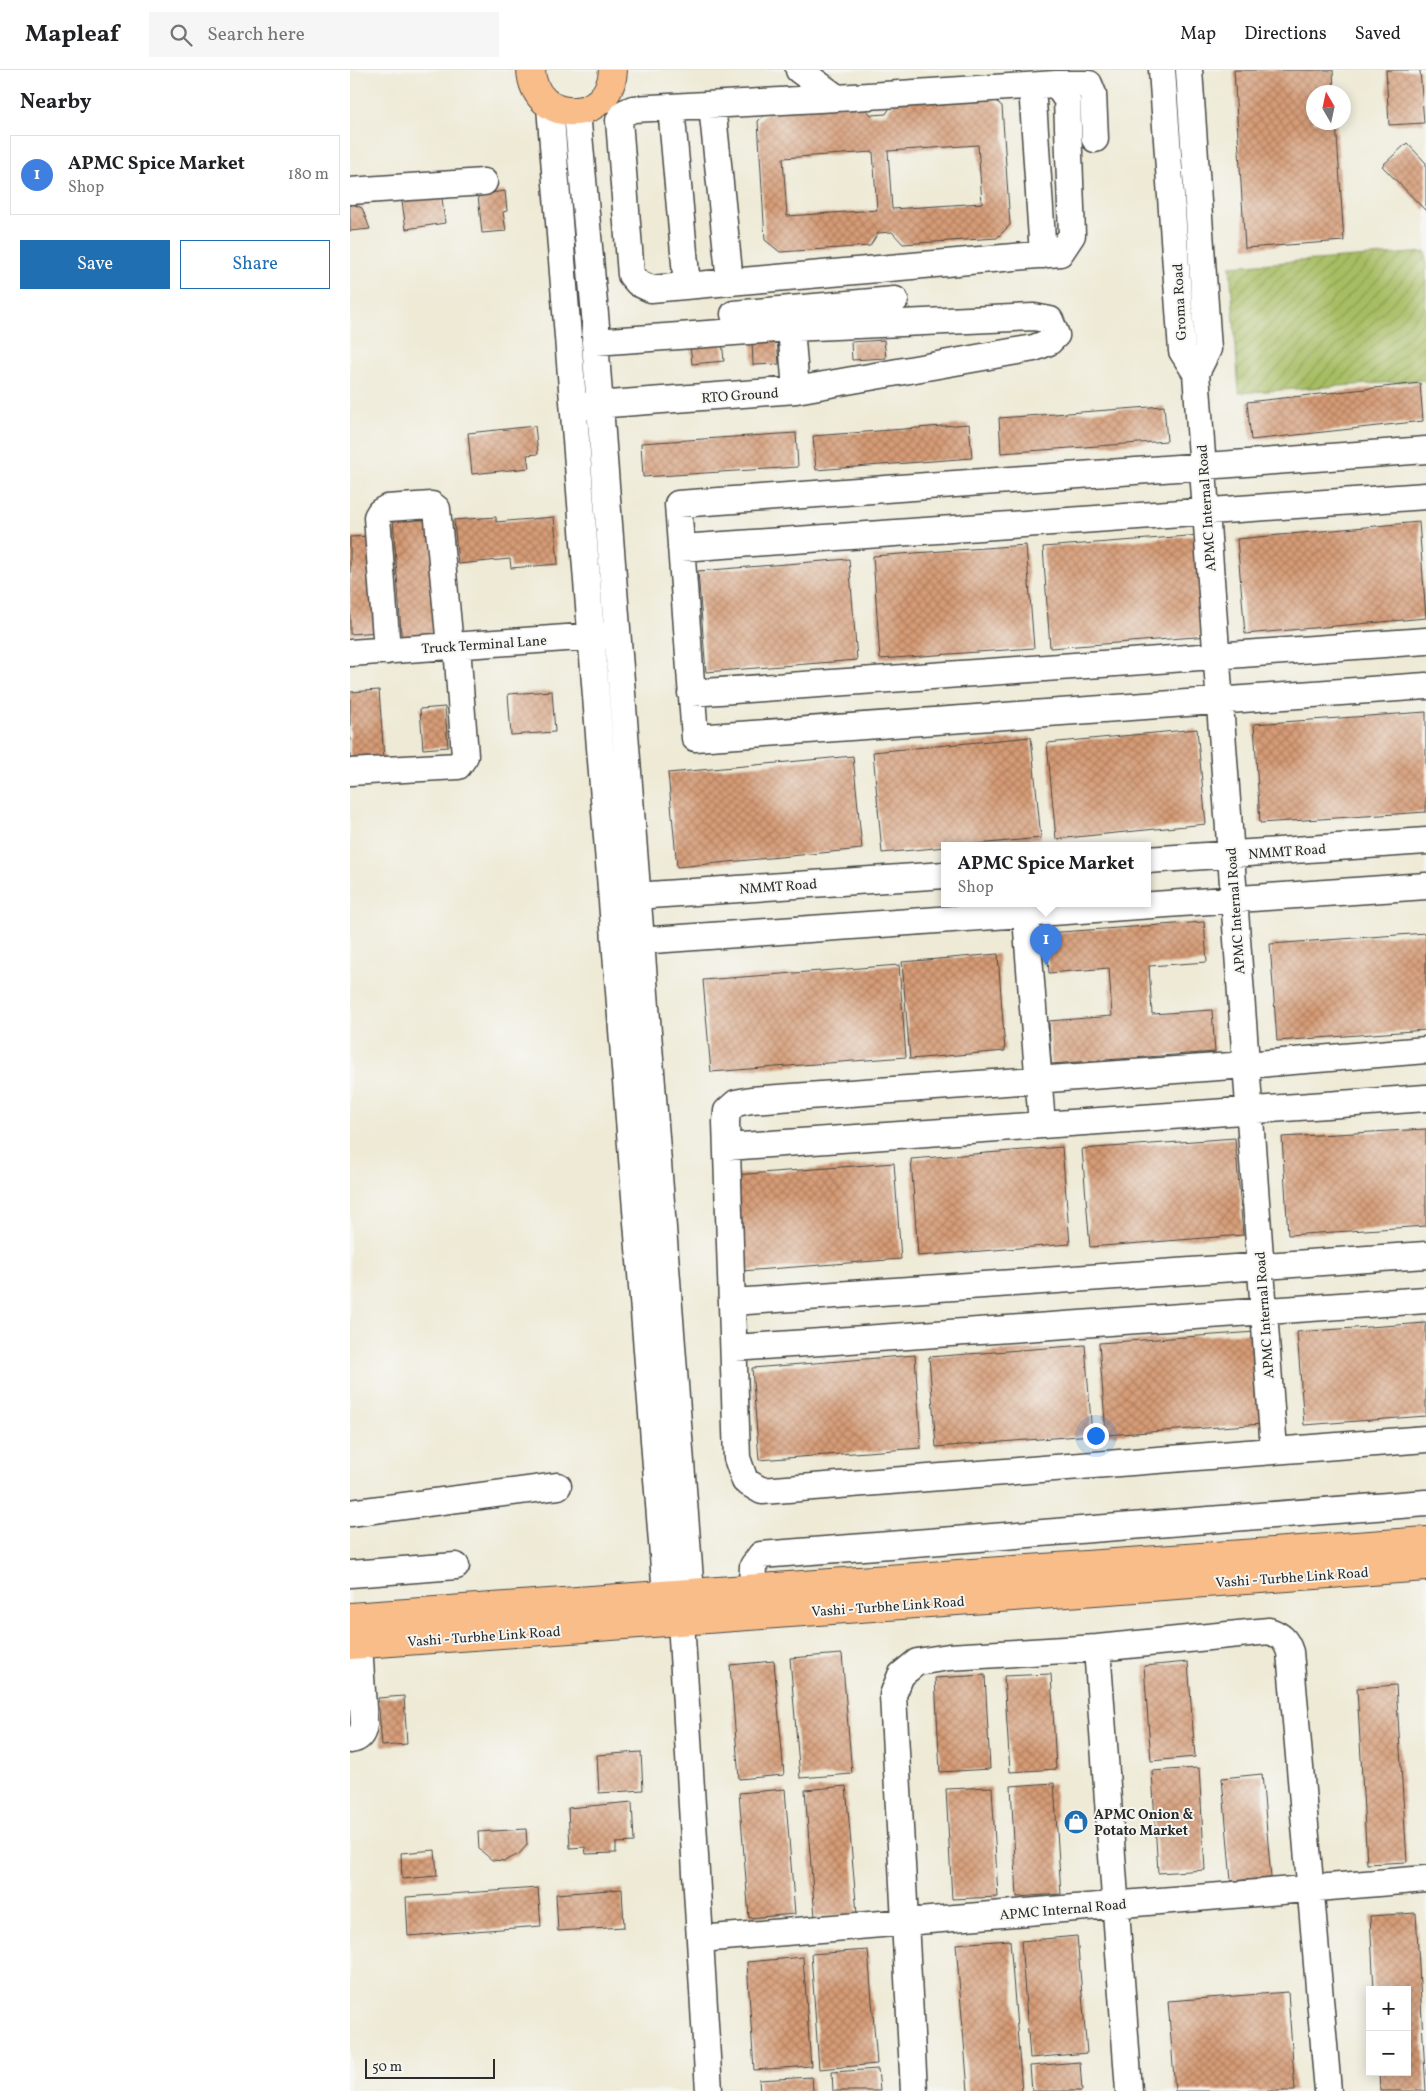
<!DOCTYPE html>
<meta charset="utf-8">
<style>
body{margin:0;font-family:Vollkorn,serif;background:#f6f6f6;color:#202124}
.controls{position:absolute;right:15px;bottom:15px;display:grid;overflow:hidden;border-radius:0px;box-shadow:0 2px 12px #0003}
.controls button{width:45px;height:45px;display:grid;place-items:center;padding:0;border:0;border-bottom:1px solid #e0e0e0;background:#fff;color:#202124;font:25px sans-serif}
.compass{position:absolute;left:956px;top:15px;width:45px;height:45px;border-radius:50%;background:#fff;box-shadow:0 2px 12px #0003;rotate:351deg}
.scale{position:absolute;left:15px;bottom:12px;width:130px;box-sizing:border-box;padding-left:5px;border:2px solid #2b2b2b;border-top:0;font-size:14px;line-height:18px;white-space:nowrap;color:#2b2b2b;-webkit-text-stroke:4px #f6f6f2;paint-order:stroke}
.you{position:absolute;left:745px;top:1365px;width:18px;height:18px;margin:-12px;border:4px solid #fff;border-radius:50%;background:#1a73e8;box-shadow:0 0 0 8px #1a73e833}
.badge{display:grid;place-items:center;width:32px;height:32px;border-radius:50%;background:#1f6fb2;color:#fff;font-size:16px;font-weight:700}
.pin{position:absolute;translate:-50% -41px;filter:drop-shadow(0 1px 2px #0008)}
.pin::after{content:'';position:absolute;top:26px;width:18px;height:15px;background:inherit;clip-path:polygon(0 0,100% 0,50% 100%)}
.popup{position:absolute;left:591px;top:772px;width:210px;height:65px;box-sizing:border-box;display:grid;place-content:center;border-radius:0px;background:#fff;filter:drop-shadow(0 1px 4px #0005);font-size:16px;white-space:nowrap;color:#757577}
.popup b{font-size:19px;color:#202124}
.popup::after{content:'';position:absolute;left:50%;top:100%;margin-left:-10px;border:10px solid transparent;border-top-color:#fff}
.list{margin:0;padding:0;list-style:none}
h2{display:flex;justify-content:space-between;align-items:center;height:65px;margin:0;padding:0 20px;font-size:21px}
h2 small{font-size:16px;font-weight:400;color:#757577}
.list li{display:grid;grid-template-columns:32px 1fr auto;gap:15px;align-items:center;box-sizing:border-box;height:80px;margin:0 10px 10px;padding:0 10px;border:1px solid #e0e0e0;border-radius:0px}
.list b{display:block;font-size:19px;white-space:nowrap}
.list p{margin:0;font-size:16px;white-space:nowrap;color:#757577}
.list em{font-size:16px;font-style:normal;color:#757577}
.actions{display:flex;gap:10px;padding:15px 20px}
.actions a{flex:1;padding:11px 0;border:1px solid #1f6fb2;border-radius:0px;text-align:center;font-size:18px;color:#1f6fb2}
.actions .main{background:#1f6fb2;color:#fff}
.icon{flex:none;width:28px;height:28px;fill:none;stroke:currentColor;stroke-width:2;stroke-linecap:round;stroke-linejoin:round}
.map{position:relative;flex:none;width:1076px;height:2021px;overflow:hidden}
header{display:flex;align-items:center;gap:30px;box-sizing:border-box;height:70px;padding:0 25px;background:#fff;border-bottom:1px solid #e0e0e0}
header strong{font-size:24px}
nav{display:flex;gap:28px;margin-inline-start:auto;font-size:18px}
.search{width:350px;height:45px;background:#f6f6f6;display:flex;align-items:center;gap:12px;box-sizing:border-box;padding:0 18px;border-radius:0px;color:#757577;font-size:19px}
main{display:flex}
aside{flex:1;background:#fff}
.map>svg:first-child{display:block}
</style>
<header>
<strong>Mapleaf</strong>
<div class="search"><svg class="icon" aria-label="search" viewBox="0 0 24 24"><circle cx="10" cy="10" r="6"/><path d="M15 15l6 6"/></svg>Search here</div>
<nav><a>Map</a><a>Directions</a><a>Saved</a></nav>
</header>
<main>
<aside>
<h2>Nearby<small></small></h2>
<ul class="list">
<li><span class="badge" style="background:#3f7fe0">1</span><div><b>APMC Spice Market</b><p>Shop</p></div><em>180 m</em></li>
</ul>
<div class="actions"><a class="main">Save</a><a>Share</a></div>
</aside>
<div class="map">
<svg width="1076" height="2021" viewBox="0 0 1076 2021">
<defs>
<pattern id="garden-furrows" width="10" height="10" patternUnits="userSpaceOnUse" patternTransform="scale(1.25)"><rect width="10" height="10" fill="#a7bd62"/><path d="M-1 1l2-2M0 10L10 0M9 11l2-2" fill="none" stroke="#889a51"/></pattern>
<pattern id="building-cross-hatch" width="8" height="8" patternUnits="userSpaceOnUse" patternTransform="scale(1.25)"><rect width="8" height="8" fill="#d69b76"/><path d="M0 0l8 8M0 8l8-8" fill="none" stroke="#ae7f61"/></pattern>
</defs>
<rect width="100%" height="100%" fill="#f6f6f2"/>
<filter id="ink" filterUnits="userSpaceOnUse"><feTurbulence type="fractalNoise" baseFrequency=".02" numOctaves="2"/><feDisplacementMap in="SourceGraphic" scale="10" xChannelSelector="R" yChannelSelector="G"/><feConvolveMatrix kernelMatrix="1 2 1 2 8 2 1 2 1" color-interpolation-filters="sRGB"/></filter>
<filter id="wash" filterUnits="userSpaceOnUse"><feTurbulence type="fractalNoise" baseFrequency=".0096" numOctaves="4" result="noise"/><feDisplacementMap in="SourceGraphic" scale="20" xChannelSelector="R" yChannelSelector="G"/><feGaussianBlur stdDeviation="1.12" result="paint"/><feColorMatrix in="noise" values="0 0 0 0 0 0 0 0 0 0 0 0 0 0 0 0 0 1.4 0 .05"/><feComposite in="paint" operator="in"/></filter>
<g filter="url(#wash)">
<rect width="100%" height="100%" fill="#eeead6"/>
<!-- garden -->
<path fill="url(#garden-furrows)" stroke="#697446" d="M1076,182V310L889,323L880,196Z"/>
<g id="blocks">
<!-- building -->
<path fill="url(#building-cross-hatch)" fill-rule="evenodd" d="M884,0H983L984,22H964V52H986L994,171L895,178Z
M1036,0H1070L1074,53L1039,55Z
M638,25L652,36L660,155L647,168L553,174L542,162L528,163L520,176L430,182L415,170L408,51L421,39L511,34L521,45L536,44L544,31ZM628,75L632,133L542,139L538,81ZM523,82L527,140L437,146L433,88Z
M1057,73L1076,93V141L1032,96Z
M91,120L95,153L56,159L51,125Z
M155,121L157,141L153,142L156,161L132,163L128,125Z
M0,133L12,138L20,159L0,161Z
M427,268L429,294L403,295L402,270Z
M534,270L536,288L502,290L501,272Z
M372,271L374,291L342,294L340,274Z
M1070,313L1073,351L901,370L897,332Z
M814,336L817,371L651,383L649,348Z
M619,354L622,388L466,400L463,366Z
M185,356L188,384L177,385L179,398L122,404L118,363Z
M446,363L448,397L293,407L291,373Z
M80,445L89,573L52,576L43,448Z
M146,447V452L204,447L208,494L161,498L160,489L108,494L104,450Z
M1069,452L1076,548L895,564L887,469Z
M851,465L859,566L700,578L693,477Z
M22,466L30,562L0,564V467Z
M676,475L684,578L530,589L523,486Z
M499,489L507,590L356,602L348,501Z
M29,620L34,689L0,692V622Z
M202,621L205,662L161,665L158,624Z
M95,637L98,677L73,679L70,639Z
M1076,642V742L910,753L904,654Z
M847,659L856,754L706,769L697,673Z
M681,667L691,768L532,783L523,682Z
M503,686L512,779L327,797L318,703Z
M854,852L857,892L799,896L802,944L862,940L865,982L701,994L699,951L762,946L759,898L699,903L696,863Z
M1076,863V960L927,971L920,874Z
M648,884L655,981L560,989L552,892Z
M549,895L556,987L361,1002L353,910Z
M1076,1059V1156L938,1165L932,1067Z
M885,1068L893,1165L740,1177L732,1079Z
M712,1077L720,1174L568,1186L561,1089Z
M544,1093L551,1189L392,1201L384,1105Z
M1076,1253V1346L954,1355L947,1262Z
M906,1262L913,1354L756,1365L749,1273Z
M735,1275L742,1365L586,1377L579,1287Z
M565,1285L571,1378L409,1390L402,1298Z
M492,1584L502,1704L450,1708L440,1588Z
M424,1591L434,1705L389,1709L380,1595Z
M838,1592L845,1687L801,1691L794,1596Z
M701,1604L706,1699L660,1702L654,1606Z
M635,1605L640,1699L590,1702L585,1608Z
M1046,1615L1057,1792L1017,1794L1007,1618Z
M54,1626L57,1674L32,1676L28,1628Z
M291,1682L293,1720L249,1723L247,1685Z
M849,1698L855,1800L808,1803L802,1701Z
M912,1704L921,1808L881,1811L872,1708Z
M704,1713L711,1824L667,1827L661,1716Z
M496,1716L507,1844L465,1847L455,1720Z
M642,1717L648,1827L602,1829L596,1719Z
M435,1719L445,1844L399,1848L389,1723Z
M282,1732L284,1772L266,1773V1783L236,1784L235,1777L220,1778L218,1738Z
M176,1759L177,1775L169,1784L155,1791L142,1790L129,1779L128,1762Z
M85,1780L87,1806L52,1809L51,1783Z
M188,1818L191,1856L58,1866L56,1827Z
M272,1819L274,1857L208,1861L206,1824Z
M1066,1843L1076,2021H1030L1029,2002H1057V1920H1024L1020,1846Z
M727,1866L737,1983L680,1988L671,1871Z
M660,1870L672,2021H618L606,1874Z
M518,1880L527,1994L469,1999L461,1884Z
M453,1887L461,1996L404,2000L397,1892Z
M938,1922L945,2021H825L818,1931Z
M730,1992L732,2021H682L680,1996Z
M528,1999L530,2021H483L482,2002Z
M462,2007L463,2021H410L409,2010Z"/>
</g>
</g>
<g filter="url(#ink)">
<use href="#blocks" fill-opacity="0" stroke="#484845" stroke-width="1"/>
<g fill="none" stroke-linecap="round" stroke-linejoin="round">
<defs>
<path id="minor" d="M449,0L487,28L706,14L717,30L722,165L710,183L301,219L288,213L281,205L269,50L274,43L283,39L487,28
M812,0L832,281L846,303
M839,0L858,279L846,303
M706,14H739L743,24L745,69
M682,16L693,185
M362,35L380,212
M200,36L316,1524L327,1544
M321,37L337,216
M227,42L246,256L245,272L341,1523L331,1551L359,2021
M0,121L134,112
M384,244L545,230
M441,258L684,247L700,250L706,265L699,272L684,278L446,320
M846,303L924,1380
M232,336L446,320L441,258L245,272
M1076,380L328,434L345,668L1076,616
M331,478L1076,426
M37,581L27,447L30,442L37,438L82,435L87,439L100,576
M0,583L259,565
M341,623L1076,571
M0,702L108,696L115,686L107,576
M797,790L1076,771
M270,827L595,805
M675,834L692,1055
M274,872L1076,816
M1076,980L896,995L401,1030L386,1033L377,1041L376,1052L387,1388L395,1411L412,1421L1076,1369
M377,1077L1076,1028
M382,1232L1076,1185
M384,1278L1076,1230
M0,1443L208,1416
M0,1504L106,1496
M402,1518L403,1496L411,1485L1076,1433
M747,1578L779,2021
M0,1670C10,1669 13,1663 14,1654L9,1575
M350,1869L1076,1809
M564,2021L543,1625L551,1605L567,1592L599,1587L747,1578L919,1561C931,1565 936,1570 940,1582L978,2021"/>
<path id="major" d="M181,0C184,55 260,55 263,0
M0,1547L1076,1471
M0,1575L1076,1497"/>
</defs>
<!-- minor casing -->
<use href="#minor" stroke="#484845" stroke-width="29"/>
<!-- major casing -->
<use href="#major" stroke="#484845" stroke-width="30"/>
<!-- minor -->
<use href="#minor" stroke="#fff" stroke-width="26"/>
<!-- major -->
<use href="#major" stroke="#f8bd89" stroke-width="28"/>
</g>
</g>
<!-- icons -->
<defs>
<symbol id="shop-disc" viewBox="-11 -11 22 22"><circle r="9.5" fill="#1f6fb2" stroke="#f6f6f2"/><path d="M-5-2.5h2.3a2.7 3.5 0 0 1 5.4 0H5L5.5 6h-11ZM-1.5-2.5h3a1.5 2.3 0 0 0-3 0Z" fill="#fff"/></symbol>
</defs>
<g fill-rule="evenodd">
<use href="#shop-disc" x="712" y="1738" width="28" height="28"/>
</g>
<g text-anchor="middle" stroke-width="4" stroke-linejoin="round" paint-order="stroke">
<!-- street labels -->
<g font-size="14" fill="#2b2b2b" stroke="#f6f6f2">
<text transform="translate(829 232) rotate(-93)" y="5">Groma Road</text>
<text transform="translate(390 325) rotate(-4)" y="5">RTO Ground</text>
<text transform="translate(856 438) rotate(-94)" y="5">APMC Internal Road</text>
<text transform="translate(134 574) rotate(-4)" y="5">Truck Terminal Lane</text>
<text transform="translate(937 781) rotate(-4)" y="5">NMMT Road</text>
<text transform="translate(428 816) rotate(-4)" y="5">NMMT Road</text>
<text transform="translate(885 841) rotate(-94)" y="5">APMC Internal Road</text>
<text transform="translate(914 1245) rotate(-94)" y="5">APMC Internal Road</text>
<text transform="translate(942 1507) rotate(-4)" y="5">Vashi - Turbhe Link Road</text>
<text transform="translate(538 1536) rotate(-4)" y="5">Vashi - Turbhe Link Road</text>
<text transform="translate(134 1566) rotate(-4)" y="5">Vashi - Turbhe Link Road</text>
<text transform="translate(713 1839) rotate(-5)" y="5">APMC Internal Road</text>
</g>
<!-- poi labels -->
<g font-size="14" font-weight="bold" fill="#2b2b2b" stroke="#f6f6f2" text-anchor="start">
<text x="744" y="1749">APMC Onion &amp;<tspan x="744" dy="16">Potato Market</tspan></text>
</g>
</g>
</svg>
<div class="controls">
<button>+</button>
<button>−</button>
</div>
<svg class="compass" viewBox="-18 -18 36 36"><path d="M0-13l5 13h-10z" fill="#e53935"/><path d="M0 13l5-13h-10z" fill="#757577"/></svg>
<div class="scale">50 m</div>
<div class="you"></div>
<div class="pin badge" style="left:696px;top:895px;background:#3f7fe0">1</div>
<div class="popup"><b>APMC Spice Market</b>Shop</div>
</div>
</main>
